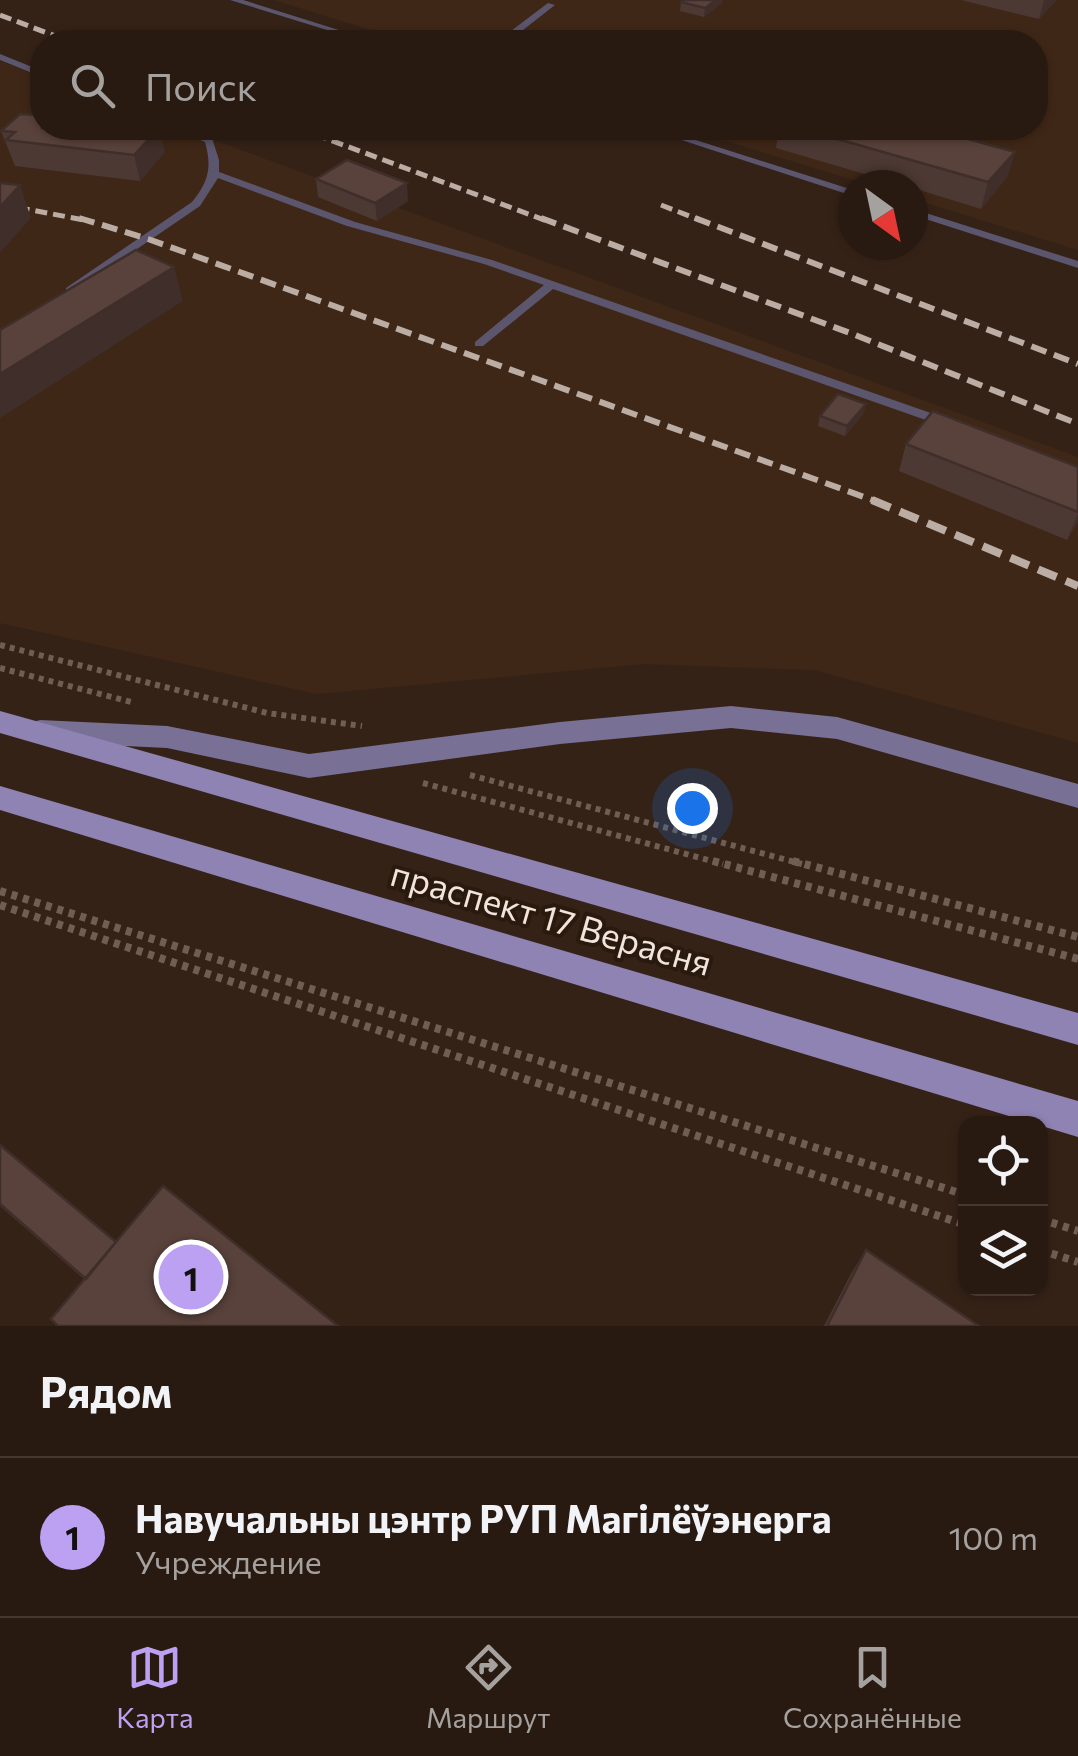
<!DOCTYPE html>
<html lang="ru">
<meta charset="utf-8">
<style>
body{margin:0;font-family:Commissioner,sans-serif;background:#34271f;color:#f1f3f6}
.controls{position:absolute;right:30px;bottom:30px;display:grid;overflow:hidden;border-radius:20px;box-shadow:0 2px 8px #0004}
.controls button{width:90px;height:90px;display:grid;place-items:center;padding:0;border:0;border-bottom:2px solid #443831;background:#281a11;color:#f1f3f6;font:50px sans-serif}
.compass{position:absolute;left:838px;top:170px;width:90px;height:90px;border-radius:50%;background:#281a11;box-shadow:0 2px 8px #0004;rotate:147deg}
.you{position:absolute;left:692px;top:808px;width:35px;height:35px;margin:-25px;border:8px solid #fff;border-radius:50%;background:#1a73e8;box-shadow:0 0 0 15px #1a73e833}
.badge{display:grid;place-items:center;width:65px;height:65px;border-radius:50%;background:#bca0f2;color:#111;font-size:32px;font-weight:700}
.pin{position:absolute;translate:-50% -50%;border:5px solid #fff;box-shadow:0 2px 10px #0006}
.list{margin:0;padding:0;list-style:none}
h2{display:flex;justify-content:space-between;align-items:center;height:130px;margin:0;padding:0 40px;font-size:42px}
h2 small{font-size:32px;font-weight:400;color:#a5a19f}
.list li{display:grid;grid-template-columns:65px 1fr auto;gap:30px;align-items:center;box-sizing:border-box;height:160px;padding:0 40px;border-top:2px solid #443831}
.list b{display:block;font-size:38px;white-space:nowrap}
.list p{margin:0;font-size:32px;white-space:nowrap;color:#a5a19f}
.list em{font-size:32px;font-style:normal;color:#a5a19f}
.icon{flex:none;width:55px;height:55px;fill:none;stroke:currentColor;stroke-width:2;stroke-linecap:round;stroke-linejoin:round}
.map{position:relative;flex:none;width:1078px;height:1326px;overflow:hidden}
.search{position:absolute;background:#281a11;box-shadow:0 2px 8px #0004;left:30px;right:30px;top:30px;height:110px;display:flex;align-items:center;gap:25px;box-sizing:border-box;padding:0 35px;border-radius:40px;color:#a5a19f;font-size:38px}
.sheet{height:290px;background:#281a11}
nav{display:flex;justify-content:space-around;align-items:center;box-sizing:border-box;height:140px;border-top:2px solid #443831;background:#281a11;font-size:28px;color:#a5a19f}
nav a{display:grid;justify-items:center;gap:5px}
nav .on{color:#bca0f2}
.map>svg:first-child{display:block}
</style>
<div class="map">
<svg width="1078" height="1326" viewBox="0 0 1078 1326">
<rect width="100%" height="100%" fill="#352217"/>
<!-- built -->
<path fill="#3f2717" d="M274,0H1078V250L913,199V185H869L684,128H1036V42H410Z
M0,61L42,77V128H181L1078,457V743L815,670L643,664L317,694L0,623Z"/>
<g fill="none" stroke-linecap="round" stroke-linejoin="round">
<!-- path-far1 -->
<path stroke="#6f5e54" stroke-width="6" stroke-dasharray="5 5" stroke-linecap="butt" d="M0,645L267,713L362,726
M0,668L135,703
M470,775L802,864
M423,783L723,864"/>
<!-- path -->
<path stroke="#6f5e54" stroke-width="8" stroke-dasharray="6 6" stroke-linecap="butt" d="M713,861L1078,959
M793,861L1078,937
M0,891L966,1195
M0,905L966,1225
M1040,1219L1078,1231
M1040,1250L1078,1262"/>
<!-- service -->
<path fill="#5b566d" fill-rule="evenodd" d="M230,0H243L377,42H366Z
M548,3L555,5L514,37L513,42H505L507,34Z
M0,54L42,71V77L0,60Z
M173,128H184L212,138L219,160V172L355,222L492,260L948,419L950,422L944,426L940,425L553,289L483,346H475V342L544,285L484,264L347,226L218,178L200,206L74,292H66V288L192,202C209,181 212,167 205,142Z
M645,128H658L853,190V196Z
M913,209L1078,261V268L913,215Z"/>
<!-- secondary -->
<path fill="#787095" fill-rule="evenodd" d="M731,706L837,717L1078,784V808L837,739L731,728L560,744L309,778L167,748L40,742L30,739L26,731L30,723L40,720L167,726L309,754L560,722Z"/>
<!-- primary -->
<path fill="#8e83b3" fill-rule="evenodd" d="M0,711L1078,1013V1045L0,733Z
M0,786L1078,1101V1137L0,810Z"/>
<!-- rail-far2 -->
<path stroke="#bbada4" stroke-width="5" stroke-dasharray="12 6" stroke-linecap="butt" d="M0,15L71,42
M298,128L547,221
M0,204L89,221
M661,205L702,221"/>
<!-- rail-far1 -->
<path stroke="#bbada4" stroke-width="6" stroke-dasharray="16 8" stroke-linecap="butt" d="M79,218L148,239L878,502
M541,218L850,333L1078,424
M695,218L1078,364"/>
<!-- rail -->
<path stroke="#bbada4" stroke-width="8" stroke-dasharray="20 10" stroke-linecap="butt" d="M872,500L1078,586"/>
</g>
<!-- wall -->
<path fill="#4d3934" d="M961,0H1057L1039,19Z
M681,2L722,3L704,17L680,11Z
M779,128H928L1015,152L1007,177L981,209L913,188V185H902L776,148Z
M1,131L165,152L140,181L15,166Z
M316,179L408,201L377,221L318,197Z
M866,404L863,414L845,436L818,426L820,416Z
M906,444L1078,467V522L1067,540L899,471Z
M0,1145L116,1242L85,1280L0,1206Z
M866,1250L979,1326H824L852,1272Z"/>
<!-- shaded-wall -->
<path fill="#3f2e2a" d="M716,0H723L722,3L704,17L705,8Z
M1044,0H1057L1039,19Z
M159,128L165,152L140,181L134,155Z
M1015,152L1007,177L981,209L988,182Z
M407,183L408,201L377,221L375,203Z
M20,185L31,218L0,253V207Z
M174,267L183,301L0,418V374Z
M866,404L863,414L845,436L847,426Z
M1078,514V522L1067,540Z"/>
<!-- building -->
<path fill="#5a423c" stroke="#3f2e2a" stroke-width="2.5" d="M684,0H716L705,8L681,2Z
M533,38L550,42H525Z
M20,114L42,115V128H159L134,155L6,140L15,132L1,131Z
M799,128H928L1015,152L988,182Z
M347,160L407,183L375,203L316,179Z
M0,183L20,185L0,207Z
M136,250L174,267L0,374V330Z
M838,394L866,404L847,426L820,416Z
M933,411L1078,467V512L906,444Z
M0,1145L116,1242L86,1279L0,1204Z
M163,1186L338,1326H58L51,1319Z
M866,1250L979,1326H827Z"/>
<g text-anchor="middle" stroke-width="8" stroke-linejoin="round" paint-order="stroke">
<!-- near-street labels -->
<g font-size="35" fill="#f1e4dc" stroke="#2a190d">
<text transform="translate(551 919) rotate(16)" y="12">праспект 17 Верасня</text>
</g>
</g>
</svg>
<div class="controls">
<button><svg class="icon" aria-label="locate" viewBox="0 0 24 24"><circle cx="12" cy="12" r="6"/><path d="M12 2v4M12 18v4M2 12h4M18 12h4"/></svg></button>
<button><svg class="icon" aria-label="layers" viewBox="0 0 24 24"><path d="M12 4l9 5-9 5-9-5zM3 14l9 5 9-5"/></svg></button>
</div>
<svg class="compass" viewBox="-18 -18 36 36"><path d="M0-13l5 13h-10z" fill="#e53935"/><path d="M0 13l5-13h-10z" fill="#a5a19f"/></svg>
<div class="you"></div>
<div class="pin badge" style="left:191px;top:1277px">1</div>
<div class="search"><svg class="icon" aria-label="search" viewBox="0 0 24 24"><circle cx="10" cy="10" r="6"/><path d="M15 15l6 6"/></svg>Поиск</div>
</div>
<section class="sheet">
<h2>Рядом<small></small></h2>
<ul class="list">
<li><span class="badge">1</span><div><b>Навучальны цэнтр РУП Магілёўэнерга</b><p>Учреждение</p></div><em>100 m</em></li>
</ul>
</section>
<nav>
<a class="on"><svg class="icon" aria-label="map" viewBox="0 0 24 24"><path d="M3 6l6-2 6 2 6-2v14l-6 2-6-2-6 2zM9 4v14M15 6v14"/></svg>Карта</a>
<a><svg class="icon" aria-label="directions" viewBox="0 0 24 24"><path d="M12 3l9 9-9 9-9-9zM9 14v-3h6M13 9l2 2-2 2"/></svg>Маршрут</a>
<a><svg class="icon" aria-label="saved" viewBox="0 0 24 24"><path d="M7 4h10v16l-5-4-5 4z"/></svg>Сохранённые</a>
</nav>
